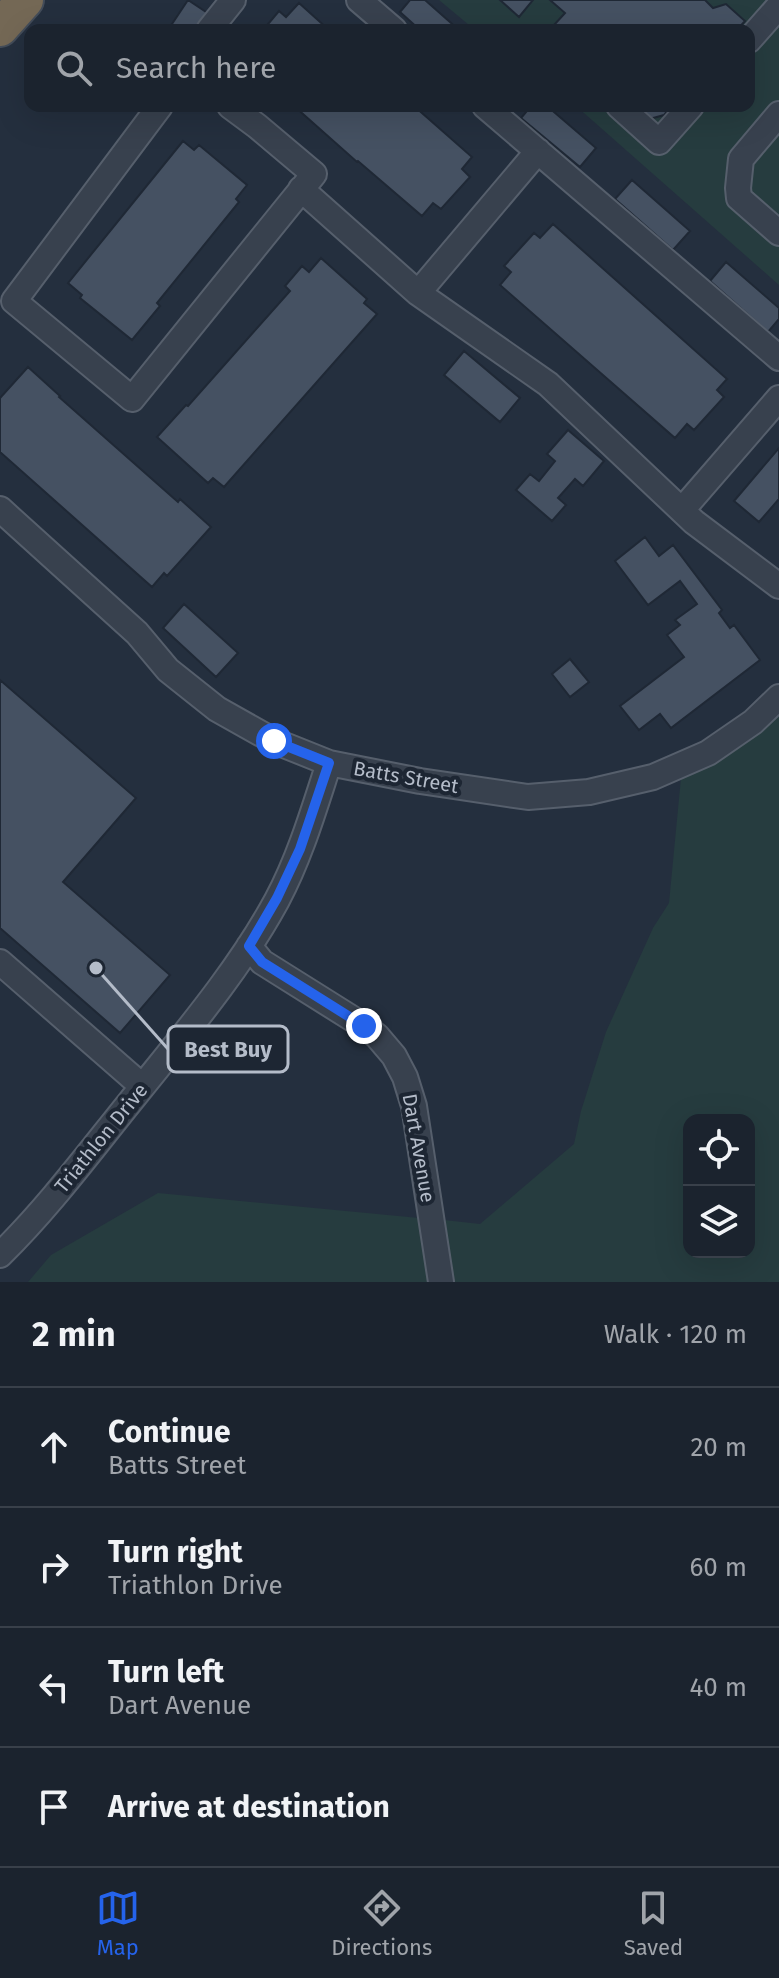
<!DOCTYPE html>
<meta charset="utf-8">
<style>
body{margin:0;font-family:"Fira Sans",sans-serif;background:#282f3a;color:#f1f3f6}
.controls{position:absolute;right:24px;bottom:24px;display:grid;overflow:hidden;border-radius:16px;box-shadow:0 8px 32px #0002}
.controls button{width:72px;height:72px;display:grid;place-items:center;padding:0;border:0;border-bottom:2px solid #39404a;background:#1b232e;color:#f1f3f6;font:40px sans-serif}
.stop{position:absolute;width:24px;height:24px;margin:-18px;border:6px solid #2563eb;border-radius:50%;background:#fff}
.stop.end{background:#2563eb;border-color:#fff;box-shadow:0 2px 8px #0008}
.list{margin:0;padding:0;list-style:none}
h2{display:flex;justify-content:space-between;align-items:center;height:104px;margin:0;padding:0 32px;font-size:34px}
h2 small{font-size:26px;font-weight:400;color:#a0a4aa}
.list li{display:grid;grid-template-columns:52px 1fr auto;gap:24px;align-items:center;box-sizing:border-box;height:120px;padding:0 32px;border-top:2px solid #39404a}
.list b{display:block;font-size:30px;white-space:nowrap}
.list p{margin:0;font-size:26px;white-space:nowrap;color:#a0a4aa}
.list em{font-size:26px;font-style:normal;color:#a0a4aa}
.icon{flex:none;width:44px;height:44px;fill:none;stroke:currentColor;stroke-width:2;stroke-linecap:round;stroke-linejoin:round}
.map{position:relative;flex:none;width:779px;height:1282px;overflow:hidden}
.search{position:absolute;background:#1b232e;box-shadow:0 8px 32px #0002;left:24px;right:24px;top:24px;height:88px;display:flex;align-items:center;gap:20px;box-sizing:border-box;padding:0 28px;border-radius:16px;color:#a0a4aa;font-size:30px}
.sheet{height:584px;background:#1b232e}
nav{display:flex;justify-content:space-around;align-items:center;box-sizing:border-box;height:112px;border-top:2px solid #39404a;background:#1b232e;font-size:22px;color:#a0a4aa}
nav a{display:grid;justify-items:center;gap:4px}
nav .on{color:#2563eb}
.map>svg:first-child{display:block}
</style>
<div class="map">
<svg width="779" height="1282" viewBox="0 0 779 1282">
<rect width="100%" height="100%" fill="#242f3e"/>
<!-- green -->
<path fill="#263c3f" fill-rule="evenodd" d="M439,0H779V285L576,106H749V30H475Z
M779,713V1282H454L444,1220L480,1224L574,1144L581,1111L606,1032L653,928L669,903L681,778ZM689,1120H749V1252H689Z
M158,1193L419,1218L429,1282H28L51,1255Z"/>
<!-- building -->
<path fill="#455162" stroke="#1f2835" stroke-width="2" d="M188,0L209,14L198,30H168Z
M410,0H425L459,30H420L400,12Z
M500,0H533L519,17Z
M550,0H705L713,8L726,4L745,21L737,30H559L554,25L565,13Z
M299,3L329,30H263L279,11L286,17Z
M294,106H414L472,157L462,169L470,177L441,209L433,203L422,216L358,161L357,162Z
M531,106H547L596,148L580,167L521,118Z
M631,106H671L664,115L646,120Z
M183,141L194,150L199,145L247,185L236,199L239,202L157,303L160,306L132,340L80,298L82,295L68,283Z
M632,180L690,231L673,250L615,199Z
M553,224L727,379L717,390L724,397L694,430L687,424L675,438L500,285L511,272L504,266L534,233L540,238Z
M321,258L367,299L364,303L377,314L224,487L213,478L208,483L157,437L186,405L188,406L290,291L285,286L302,266L309,272Z
M726,262L779,308V319L768,332L710,281Z
M464,351L520,398L500,422L444,375Z
M28,367L60,396L59,397L178,502L180,499L211,527L167,576L164,573L152,587L0,452V398Z
M568,430L604,461L583,486L575,479L558,498L566,505L552,521L516,490L530,474L539,481L555,461L547,454Z
M779,448V499L759,522L734,501Z
M645,537L659,556L673,545L722,610L719,613L730,628L734,625L760,660L671,728L660,714L639,730L620,706L684,657L667,635L680,625L675,620L697,604L680,581L648,605L615,561Z
M184,604L238,653L216,677L163,628Z
M570,659L589,682L570,697L552,674Z
M0,680L136,798L63,882L170,975L120,1033L0,928Z"/>
<g fill="none" stroke-linecap="round" stroke-linejoin="round">
<defs>
<path id="minor" d="M359,0L394,30
M209,30L233,0
M749,40L779,6
M160,106L14,301L132,399L314,174L257,126L230,106
M485,106L779,358
M619,106L659,142L691,106
M779,114L741,159L738,188L739,198L779,233
M301,189L418,293L548,384L694,522L779,586
M418,293L538,151
M0,509L137,633L168,670L217,709L274,741L329,763L420,781L528,797L589,792L653,777L708,753L753,722L779,697
M682,510L779,398
M249,946L262,962L364,1026L377,1036L394,1056L405,1077L414,1106L441,1282
M0,962L142,1086
M0,1255C48,1208 88,1154 130,1102C181,1038 238,972 277,900C300,857 314,809 329,763"/>
<path id="highway" d="M0,28L25,0"/>
</defs>
<!-- minor casing -->
<use href="#minor" stroke="#565f6c" stroke-width="28"/>
<!-- highway casing -->
<use href="#highway" stroke="#434c59" stroke-width="40"/>
<!-- minor -->
<use href="#minor" stroke="#38414e" stroke-width="24"/>
<!-- highway -->
<use href="#highway" stroke="#746855" stroke-width="36"/>
</g>
<g fill="none" stroke-linecap="round" stroke-linejoin="round">
<!-- route -->
<path stroke="#2563eb" stroke-width="10" d="M274,741L329,763L300,849L277,898L249,946L262,962L364,1026"/>
</g>
<g text-anchor="middle" stroke-width="8" stroke-linejoin="round" paint-order="stroke">
<!-- street labels -->
<g font-size="20" fill="#b4bcc9" stroke="#1d2633">
<text transform="translate(406 777) rotate(10)" y="7">Batts Street</text>
<text transform="translate(101 1138) rotate(-51)" y="7">Triathlon Drive</text>
<text transform="translate(419 1148) rotate(80)" y="7">Dart Avenue</text>
</g>
</g>
<!-- callouts -->
<path fill="none" stroke="#b4bcc9" stroke-width="3" d="M96 968L168 1049"/>
<circle fill="#b4bcc9" stroke="#1d2633" stroke-width="3" cx="96" cy="968" r="8"/>
<rect fill="#1d2633" stroke="#b4bcc9" stroke-width="3" x="168" y="1026" width="120" height="46" rx="8"/>
<g font-size="22" text-anchor="middle" font-weight="bold" fill="#b4bcc9">
<text x="228" y="1057">Best Buy</text>
</g>
</svg>
<div class="controls">
<button><svg class="icon" aria-label="locate" viewBox="0 0 24 24"><circle cx="12" cy="12" r="6"/><path d="M12 2v4M12 18v4M2 12h4M18 12h4"/></svg></button>
<button><svg class="icon" aria-label="layers" viewBox="0 0 24 24"><path d="M12 4l9 5-9 5-9-5zM3 14l9 5 9-5"/></svg></button>
</div>
<div class="stop" style="left:274px;top:741px"></div>
<div class="stop end" style="left:364px;top:1026px"></div>
<div class="search"><svg class="icon" aria-label="search" viewBox="0 0 24 24"><circle cx="10" cy="10" r="6"/><path d="M15 15l6 6"/></svg>Search here</div>
</div>
<section class="sheet">
<h2>2 min<small>Walk · 120 m</small></h2>
<ul class="list">
<li><svg class="icon" aria-label="ahead" viewBox="0 0 24 24"><path d="M12 20V5M6 11l6-6 6 6"/></svg><div><b>Continue</b><p>Batts Street</p></div><em>20 m</em></li>
<li><svg class="icon" aria-label="right" viewBox="0 0 24 24"><path d="M7 20v-9h11M14 6l5 5-5 5"/></svg><div><b>Turn right</b><p>Triathlon Drive</p></div><em>60 m</em></li>
<li><svg class="icon" aria-label="left" viewBox="0 0 24 24"><path d="M17 20v-9H6M10 6l-5 5 5 5"/></svg><div><b>Turn left</b><p>Dart Avenue</p></div><em>40 m</em></li>
<li><svg class="icon" aria-label="arrive" viewBox="0 0 24 24"><path d="M6 21V4h12l-3 4 3 4H6"/></svg><div><b>Arrive at destination</b></div></li>
</ul>
</section>
<nav>
<a class="on"><svg class="icon" aria-label="map" viewBox="0 0 24 24"><path d="M3 6l6-2 6 2 6-2v14l-6 2-6-2-6 2zM9 4v14M15 6v14"/></svg>Map</a>
<a><svg class="icon" aria-label="directions" viewBox="0 0 24 24"><path d="M12 3l9 9-9 9-9-9zM9 14v-3h6M13 9l2 2-2 2"/></svg>Directions</a>
<a><svg class="icon" aria-label="saved" viewBox="0 0 24 24"><path d="M7 4h10v16l-5-4-5 4z"/></svg>Saved</a>
</nav>
